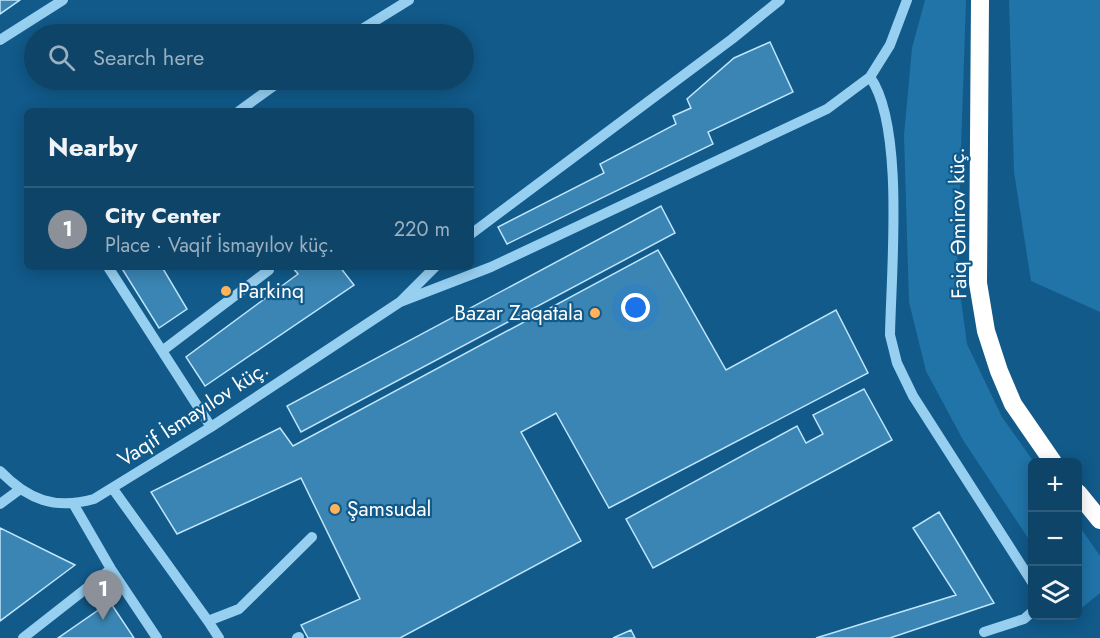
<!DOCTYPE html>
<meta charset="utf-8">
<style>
body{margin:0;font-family:Jost,sans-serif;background:#164b6e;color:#f1f3f6}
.controls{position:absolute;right:18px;bottom:18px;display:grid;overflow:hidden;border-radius:9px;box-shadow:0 3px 15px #0003}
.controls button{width:54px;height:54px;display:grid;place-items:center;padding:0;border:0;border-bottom:2px solid #2d5c7c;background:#0d4468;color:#f1f3f6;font:30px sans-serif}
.you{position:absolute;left:636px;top:308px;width:21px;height:21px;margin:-15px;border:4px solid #fff;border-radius:50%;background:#1a73e8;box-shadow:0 0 0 9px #1a73e833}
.badge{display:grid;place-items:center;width:39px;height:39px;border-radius:50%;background:#8c9099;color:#fff;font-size:20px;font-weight:700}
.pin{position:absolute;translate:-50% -50px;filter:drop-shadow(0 2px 3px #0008)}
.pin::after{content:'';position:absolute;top:32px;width:21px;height:18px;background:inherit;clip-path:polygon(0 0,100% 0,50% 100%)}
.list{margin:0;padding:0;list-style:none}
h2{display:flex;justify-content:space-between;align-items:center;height:78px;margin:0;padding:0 24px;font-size:26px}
h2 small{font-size:20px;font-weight:400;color:#9ab0c0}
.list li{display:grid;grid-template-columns:39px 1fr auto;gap:18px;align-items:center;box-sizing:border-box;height:84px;padding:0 24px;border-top:2px solid #2d5c7c}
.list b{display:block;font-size:22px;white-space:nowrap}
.list p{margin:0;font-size:20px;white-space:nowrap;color:#9ab0c0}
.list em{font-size:20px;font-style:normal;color:#9ab0c0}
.icon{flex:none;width:33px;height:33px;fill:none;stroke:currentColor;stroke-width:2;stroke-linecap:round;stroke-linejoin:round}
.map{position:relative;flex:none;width:1100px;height:638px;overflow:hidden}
.search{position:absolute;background:#0d4468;box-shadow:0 3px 15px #0003;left:24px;top:24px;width:450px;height:66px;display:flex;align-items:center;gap:15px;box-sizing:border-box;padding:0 21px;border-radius:33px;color:#9ab0c0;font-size:22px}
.panel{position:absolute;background:#0d4468;box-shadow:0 3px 15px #0003;left:24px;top:108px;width:450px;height:162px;border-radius:9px}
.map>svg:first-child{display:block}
</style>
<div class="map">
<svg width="1100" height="638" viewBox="0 0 1100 638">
<rect width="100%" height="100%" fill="#115a8a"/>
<!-- green -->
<path fill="#2074a8" d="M925,0H966L957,270L967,344L1002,417L1034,462L1032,544L963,440L926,371L909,302L904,135L912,48Z
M1009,0H1100V312L1031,281L1014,172Z
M1078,524L1100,556V593L1078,611Z"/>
<!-- building -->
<path fill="#3a85b3" stroke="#bee5fc" stroke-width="1.5" d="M0,0H20L0,14Z
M770,42L793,92L708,132L713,144L507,244L498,227L604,173L600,164L676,124L673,116L691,108L687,99L734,58Z
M661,206L675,233L301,432L287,406Z
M658,250L726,370L836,310L868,373L609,508L556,413L521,432L581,541L400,638H308L301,625L360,599L301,478L177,534L151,492L280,428L293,446Z
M121,267H162L187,309L159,328Z
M292,267H340L354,285L205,386L186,357L298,274Z
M864,389L892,440L653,568L626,519L797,426L806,443L823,434L813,415Z
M939,512L994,603L890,638H816L956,595L913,528Z
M0,528L75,565L0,621Z
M110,602L134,638H58Z
M631,630L635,638H613Z"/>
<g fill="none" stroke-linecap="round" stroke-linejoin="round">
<!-- minor -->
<path stroke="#97cff1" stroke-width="10" d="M354,34L409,0
M0,40L63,0
M870,77C905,126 891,273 890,335L897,363L913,396L1032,582
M239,111L282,80
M471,234L732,39L780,0
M108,267L211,427
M400,302L491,267L827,109L870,77L890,45L907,0
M162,351L269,270
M0,471C28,500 55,510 94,499L211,427L400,302L435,267
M113,489L208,621L239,609L312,537
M0,504L19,490
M74,505L111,569L157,638
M208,621L219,638
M984,632L1024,619L1032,612
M23,638L111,569
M297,638L299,637"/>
<!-- highway -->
<path stroke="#fff" stroke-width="18" d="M980,0L978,283L986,331L999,371L1013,404L1053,462
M1078,493L1100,520"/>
</g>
<!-- markers -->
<g fill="#ffb257" stroke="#115a8a" stroke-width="2">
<circle cx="226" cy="291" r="6"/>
<circle cx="595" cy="313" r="6"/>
<circle cx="335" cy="509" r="6"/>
</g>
<g text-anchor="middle" stroke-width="4.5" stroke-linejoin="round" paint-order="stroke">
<!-- street labels -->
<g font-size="21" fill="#fff" stroke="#115a8a">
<text transform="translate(958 223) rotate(-91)" y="7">Faiq Əmirov küç.</text>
<text transform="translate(193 414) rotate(-33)" y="7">Vaqif İsmayılov küç.</text>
</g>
<!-- poi labels -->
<g font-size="21" fill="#fff" stroke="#115a8a" text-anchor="start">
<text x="238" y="298">Parkinq</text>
<text x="583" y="320" text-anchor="end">Bazar Zaqatala</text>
<text x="347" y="516">Şamsudal</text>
</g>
</g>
</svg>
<div class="controls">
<button>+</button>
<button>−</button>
<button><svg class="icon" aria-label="layers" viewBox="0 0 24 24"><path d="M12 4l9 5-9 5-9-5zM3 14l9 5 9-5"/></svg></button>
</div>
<div class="you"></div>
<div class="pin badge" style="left:103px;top:620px">1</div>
<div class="search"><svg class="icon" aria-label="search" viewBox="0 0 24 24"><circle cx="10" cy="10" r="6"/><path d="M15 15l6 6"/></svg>Search here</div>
<section class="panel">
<h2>Nearby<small></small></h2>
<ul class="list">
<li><span class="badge">1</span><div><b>City Center</b><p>Place · Vaqif İsmayılov küç.</p></div><em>220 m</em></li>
</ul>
</section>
</div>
